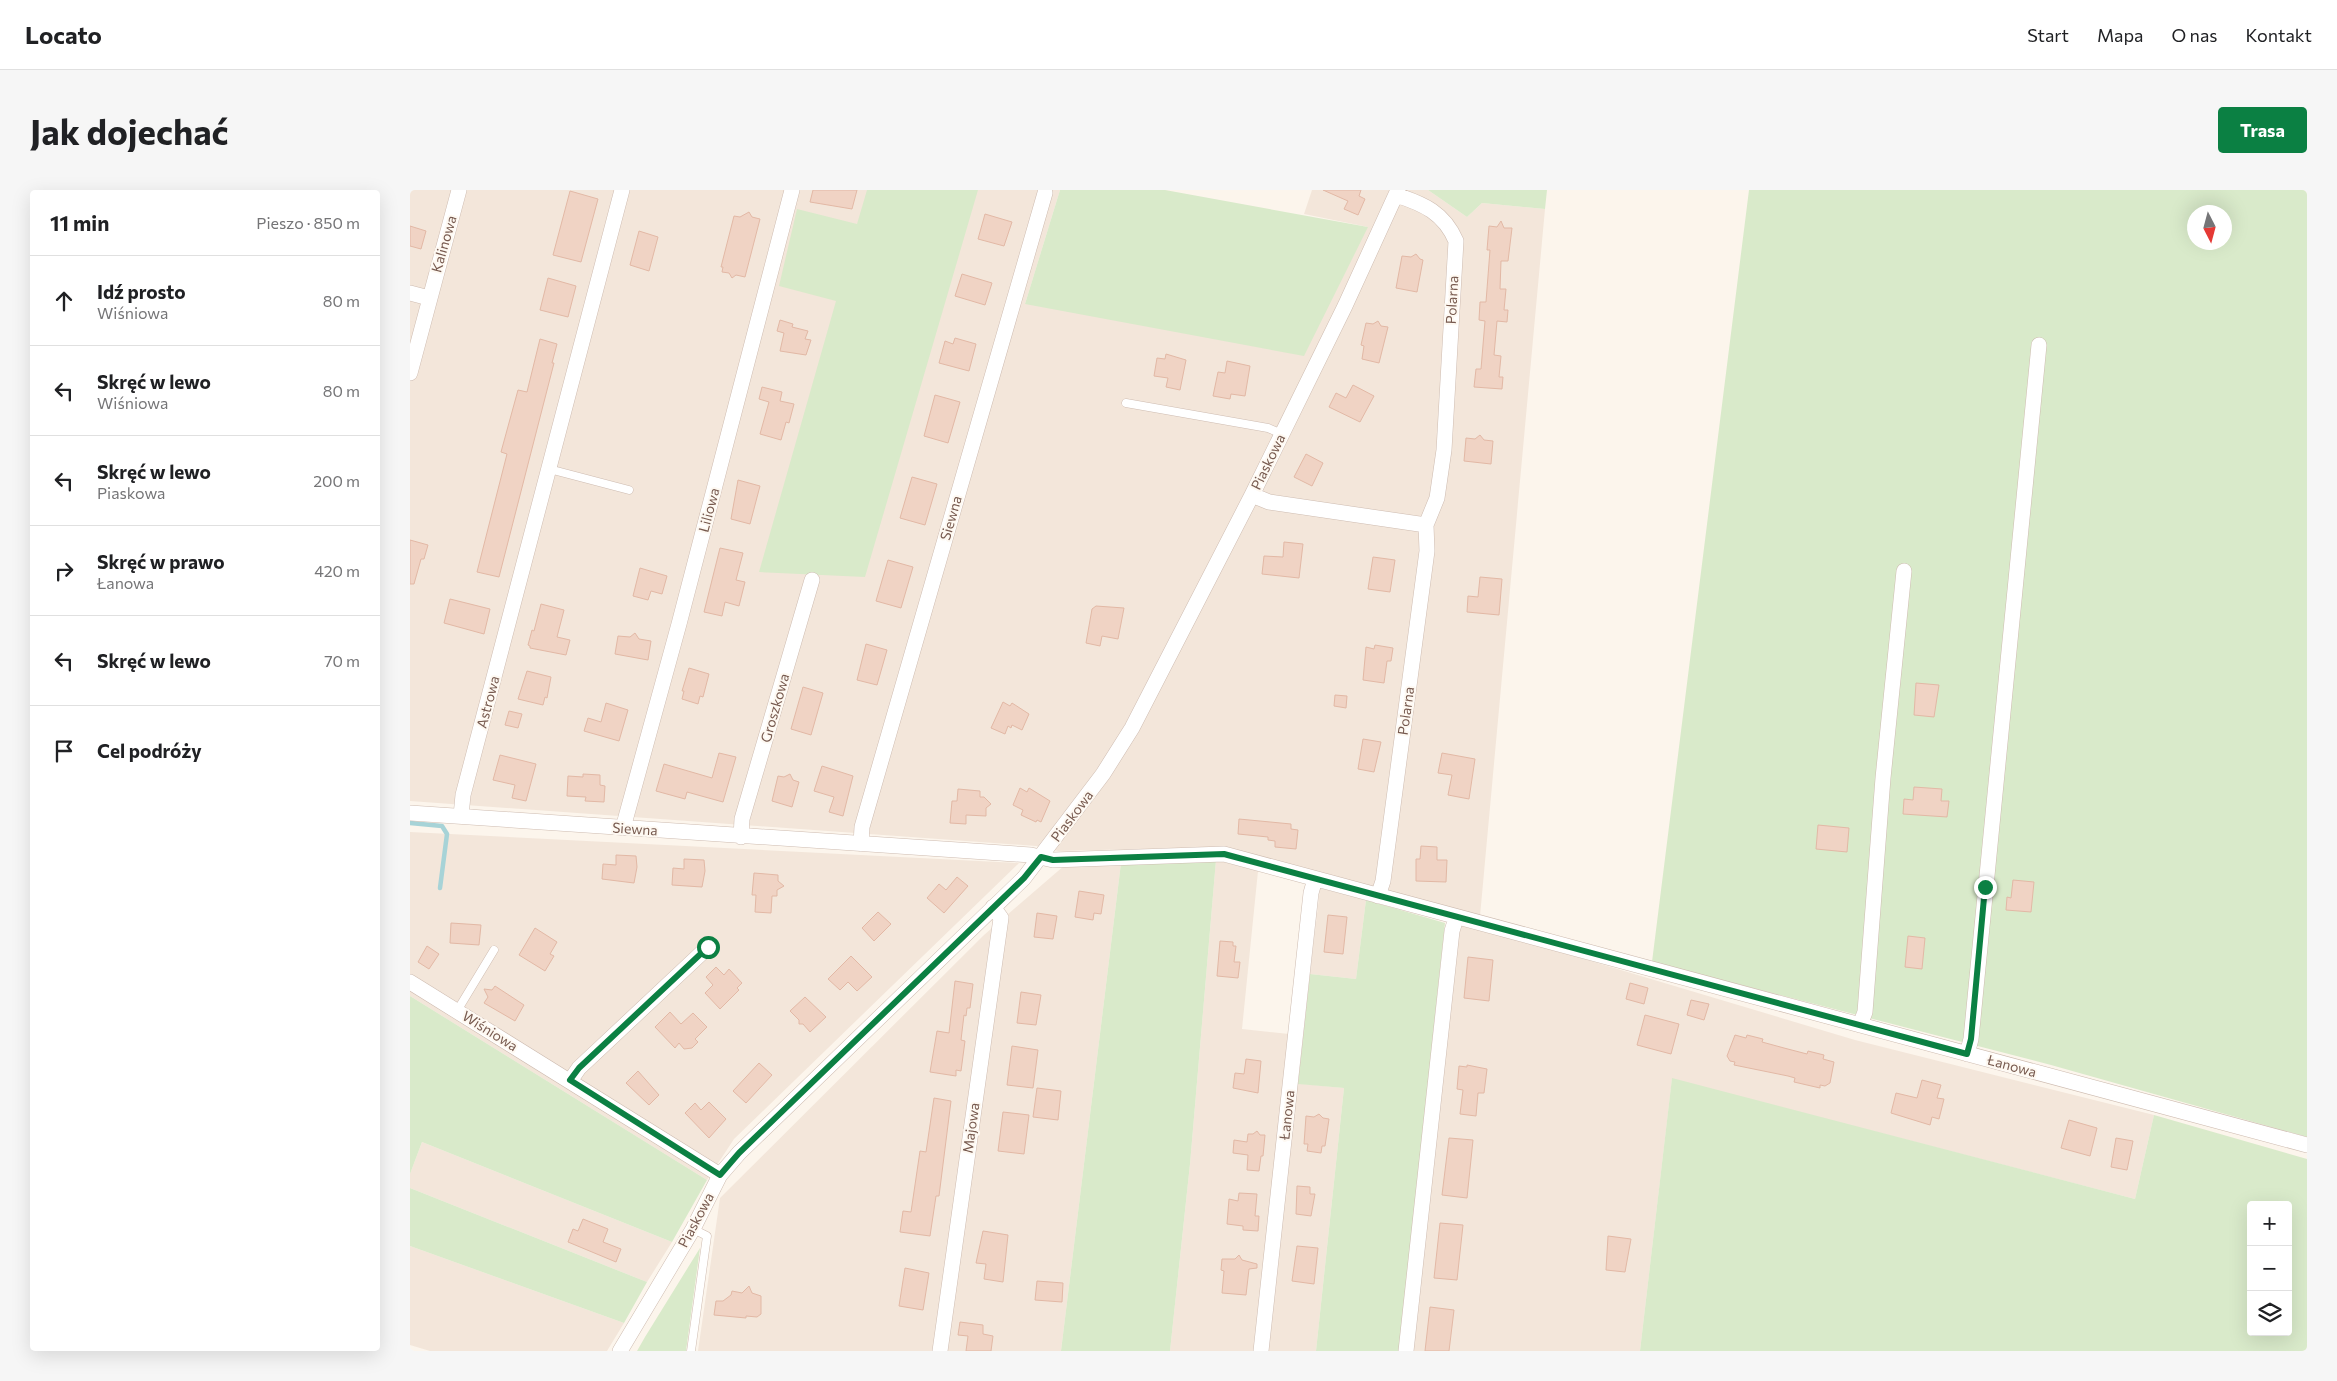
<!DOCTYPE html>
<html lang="pl">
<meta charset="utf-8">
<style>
body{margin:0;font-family:Commissioner,sans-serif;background:#f6f6f6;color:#202124}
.controls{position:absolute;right:15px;bottom:15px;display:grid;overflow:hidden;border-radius:5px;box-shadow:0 5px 20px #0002}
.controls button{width:45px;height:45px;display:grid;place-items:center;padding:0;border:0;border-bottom:1px solid #e0e0e0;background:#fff;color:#202124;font:25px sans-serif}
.compass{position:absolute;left:1777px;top:15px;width:45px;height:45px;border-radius:50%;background:#fff;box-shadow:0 5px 20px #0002;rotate:174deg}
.stop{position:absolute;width:15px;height:15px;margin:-11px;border:4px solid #0b8043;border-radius:50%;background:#fff}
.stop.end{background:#0b8043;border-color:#fff;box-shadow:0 1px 5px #0008}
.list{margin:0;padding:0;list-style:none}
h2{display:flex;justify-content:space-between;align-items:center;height:65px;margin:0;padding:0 20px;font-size:21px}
h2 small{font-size:16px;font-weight:400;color:#757577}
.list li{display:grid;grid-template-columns:32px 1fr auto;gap:15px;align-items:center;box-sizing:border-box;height:90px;padding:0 20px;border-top:1px solid #e0e0e0}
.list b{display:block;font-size:19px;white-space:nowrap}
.list p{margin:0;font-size:16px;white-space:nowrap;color:#757577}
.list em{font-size:16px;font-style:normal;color:#757577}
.icon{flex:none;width:28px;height:28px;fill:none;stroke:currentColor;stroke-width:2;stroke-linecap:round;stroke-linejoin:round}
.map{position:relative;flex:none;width:1897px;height:1161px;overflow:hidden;border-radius:5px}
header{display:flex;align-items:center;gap:30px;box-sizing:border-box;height:70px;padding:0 25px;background:#fff;border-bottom:1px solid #e0e0e0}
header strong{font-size:24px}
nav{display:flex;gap:28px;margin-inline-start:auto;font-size:18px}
.intro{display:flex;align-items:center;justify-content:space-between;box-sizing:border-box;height:120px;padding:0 30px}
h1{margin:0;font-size:35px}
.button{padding:12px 22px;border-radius:5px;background:#0b8043;color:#fff;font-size:18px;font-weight:700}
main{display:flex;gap:30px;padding:0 30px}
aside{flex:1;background:#fff;border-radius:5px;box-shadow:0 5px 20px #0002}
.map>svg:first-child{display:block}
</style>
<header>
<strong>Locato</strong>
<nav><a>Start</a><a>Mapa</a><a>O nas</a><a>Kontakt</a></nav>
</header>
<div class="intro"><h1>Jak dojechać</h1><a class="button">Trasa</a></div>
<main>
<aside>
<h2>11 min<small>Pieszo · 850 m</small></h2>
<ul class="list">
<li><svg class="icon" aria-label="ahead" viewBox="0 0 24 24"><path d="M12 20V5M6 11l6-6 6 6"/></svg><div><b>Idź prosto</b><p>Wiśniowa</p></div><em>80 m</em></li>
<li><svg class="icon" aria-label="left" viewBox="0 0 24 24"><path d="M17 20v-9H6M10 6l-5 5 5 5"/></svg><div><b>Skręć w lewo</b><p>Wiśniowa</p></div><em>80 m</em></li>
<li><svg class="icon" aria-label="left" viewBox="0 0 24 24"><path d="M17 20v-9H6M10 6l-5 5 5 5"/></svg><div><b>Skręć w lewo</b><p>Piaskowa</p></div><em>200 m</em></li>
<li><svg class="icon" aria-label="right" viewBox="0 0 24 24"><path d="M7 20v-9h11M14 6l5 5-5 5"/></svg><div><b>Skręć w prawo</b><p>Łanowa</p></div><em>420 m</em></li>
<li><svg class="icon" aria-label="left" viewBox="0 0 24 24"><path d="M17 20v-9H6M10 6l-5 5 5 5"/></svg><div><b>Skręć w lewo</b></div><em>70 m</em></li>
<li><svg class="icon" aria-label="arrive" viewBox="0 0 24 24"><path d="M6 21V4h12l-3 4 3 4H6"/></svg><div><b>Cel podróży</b></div></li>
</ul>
</aside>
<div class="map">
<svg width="1897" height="1161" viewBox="0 0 1897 1161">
<rect width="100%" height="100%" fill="#fcf5ec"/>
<!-- residential -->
<path fill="#f3e6da" d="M0,0H650L615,114L958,37L894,24L902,0H1018L1057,27L1072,13L1135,19L1070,726L814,657L648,661L626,656L0,611Z
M0,642L609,673L324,949L297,990L0,806Z
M806,670L848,681L832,839L879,844L873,892L934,898L906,1161H760L780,974Z
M711,673L651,1161H288L310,1008L574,745L655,675Z
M910,698L956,710L946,789L900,784Z
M1050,735L1164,766L1445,850L1744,925L1725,1009L1262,889L1230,1161H1003Z
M12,952L262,1052L237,1092L0,998V984Z
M0,1056L214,1133L197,1161H20L0,1155Z"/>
<!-- green -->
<path fill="#d9eaca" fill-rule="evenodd" d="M457,0H568L455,387L349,382L426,111L369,96L387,19L447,34Z
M650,0H755L958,37L894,166L615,114Z
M1018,0H1137L1135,19L1072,13L1057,27Z
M1339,0H1897V947L1641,875L1242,772ZM1784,22H1814V52H1784Z
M806,670L780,974L760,1161H651L711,673Z
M956,710L1035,733L989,1161H906L934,898L888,894L900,784L946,789Z
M0,806L297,990L262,1052L12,952L0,984Z
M1262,888L1725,1009L1744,925L1897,969V1161H1230ZM1841,1015H1878V1142H1841Z
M0,998L237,1092L214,1133L0,1056Z
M290,1058L276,1161H227L235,1147Z"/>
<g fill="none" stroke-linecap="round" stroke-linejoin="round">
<!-- stream -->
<path stroke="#a7d3d7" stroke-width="4.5" d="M0,633L32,636L37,644L30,698"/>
</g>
<!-- building -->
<path fill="#f0d3c4" stroke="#e2b8a5" d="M403,0H447L442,19L400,12Z
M913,0H951L949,6L955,9L948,25L934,19L938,11Z
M160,1L188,9L171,72L143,65Z
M339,22L342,27L350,29L335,87L326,85L322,88L319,83L312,82L313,77H311L324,26L330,27Z
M575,24L602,32L594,56L568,49Z
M1091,31L1094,38H1102L1098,71H1091L1090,99H1096L1094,120H1098L1097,132L1087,131L1084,165L1091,166L1089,187H1093L1092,199L1064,197L1066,179H1071L1075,131L1069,130L1070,112H1076L1080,60H1077L1079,36L1087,37Z
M0,36L16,41L11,59L0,56Z
M229,41L248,47L239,81L220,75Z
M1006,64L1010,69L1013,70L1007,102L986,98L992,66L1001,67Z
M552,84L582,93L575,115L545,106Z
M138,88L166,96L158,127L130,120Z
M370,130L383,134L382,137L398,141L395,149L401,150L396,165L370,161L374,143L367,141Z
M968,131L971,136L978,137L969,173L952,169L954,156L951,155L956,133L963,134Z
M545,148L566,154L559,181L529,173L535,151L543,154Z
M130,149L147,154L142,173H144L89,387L67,382L97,264L91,262L108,200L117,202Z
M756,164L776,170L770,200L756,197L758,188L744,186L747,168L755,169Z
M817,171L840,176L835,206L821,204L820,209L803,206L808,182L815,183Z
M943,195L964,206L950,232L919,217L926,203L936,208Z
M352,197L372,202L370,211L384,214L379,233L376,232L371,250L350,244L359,212L349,209Z
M525,205L550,212L538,253L514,246Z
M1070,245L1074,250L1083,251L1081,274L1054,271L1056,248L1065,249Z
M896,264L913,273L902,296L884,287Z
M502,287L527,294L515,335L490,328Z
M328,290L350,296L340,334L321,329Z
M0,350L18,355L14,369H11L4,394H0Z
M874,352L893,354L889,388L852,384L854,366L873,367Z
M310,358L333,363L326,390L335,392L329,416L315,412L312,426L294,422Z
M963,367L985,370L980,402L958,399Z
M478,370L503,377L491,418L466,411Z
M230,378L257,386L252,404L241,401L238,410L223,406Z
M1070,387L1092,389L1089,425L1057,422L1058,406L1068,407Z
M40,409L80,419L74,444L34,433Z
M131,414L154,420L147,447L160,450L156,465L120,458V456L118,455L122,440L124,441Z
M686,416L714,418L708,449L692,446L690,456L676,453L682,419Z
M225,443L229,449L241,451L238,470L205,464L208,446L220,447Z
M456,454L477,460L467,495L447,490Z
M965,455L983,458L981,471H977L974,493L953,490L956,457L964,459Z
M279,478L299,484L293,507L290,506L288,514L272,509L274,501H272Z
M117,481L141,487L137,508L135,507L133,515L108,509Z
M1506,493L1529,495L1524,527L1504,525Z
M393,497L413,503L401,545L381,539Z
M925,505L937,506L936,518L924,516Z
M593,512L600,516L602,513L619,524L612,540L602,535L601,538L598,536L595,544L581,538Z
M196,513L218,520L209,551L174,541L178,528L191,532Z
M99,521L112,524L108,538L95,535Z
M953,549L971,552L964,582L948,579Z
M309,563L326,567L313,612L277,602L275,609L246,601L254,574L302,588Z
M1032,563L1065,569L1059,609L1038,605L1042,585L1028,583Z
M90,565L126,574L116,611L102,608L105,595L83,590Z
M412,576L443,586L433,626L419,622L424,607L404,601Z
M173,584L190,585V595L195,596L194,612L175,611L176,607L157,606L158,586L173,587Z
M380,584L383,590L389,592L382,617L362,611L368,586L374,587Z
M1504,597L1532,599L1531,611H1539L1537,627L1493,624L1494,609L1503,610Z
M610,598L617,602L619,598L640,611L631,632L627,630L626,632L611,625L613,620L603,615Z
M548,599L570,601V607H574L581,614L576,618V626L556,625V634L540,633L542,611H547Z
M829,629L881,634V639L888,640L886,659L865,657V651L858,650V647L828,644Z
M1408,635L1439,638L1437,662L1406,659Z
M1011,656L1027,657V670H1037L1036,692L1006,691V669H1010Z
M206,665L226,666L227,677L224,693L192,689L193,674L206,675Z
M274,669L294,670L295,681L292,697L262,695L263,678L274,679Z
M344,683L368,685V691L374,696L367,700V706H362L361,723L345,722L346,705H342Z
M547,687L558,696L534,723L517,708L529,694L536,700Z
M1603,690L1624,692L1621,722L1596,720L1597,707L1601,708Z
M669,701L694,705L691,724L684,723L683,730L665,727Z
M468,722L481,734L464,751L452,738Z
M627,723L647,726L643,749L624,747Z
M918,725L937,727L933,764L914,762Z
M41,733L71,735L69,755L40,753Z
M125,738L147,752L140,764L144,766L135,781L109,765Z
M1498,746L1515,748L1512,779L1495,777Z
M810,751L823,752V756H826L824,772H830L828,788L807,786Z
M17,756L29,764L19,779L8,772Z
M441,766L462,787L447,801L438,792L430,800L418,789Z
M1058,767L1083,770L1079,811L1054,808Z
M306,777L314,785L319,779L332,793L327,798L329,800L310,819L295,803L303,795L296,787Z
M545,791L563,794L560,818H557L556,826L554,825L551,850L555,851L551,881L546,880V886L520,882L527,841L539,843Z
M1220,793L1238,798L1234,814L1216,809Z
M85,796L114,815L105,831L74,813L78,807L74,799L82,800Z
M611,802L631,805L626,835L607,833Z
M395,807L416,827L400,842L393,834H389V830L380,821Z
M1281,810L1299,814L1294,830L1277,825Z
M260,822L271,834L283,823L297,837L285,849L288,852L282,858L274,859L269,853L265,858L245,837Z
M1235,825L1269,834L1261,864L1227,855Z
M1325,845L1336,848L1337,845L1353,849L1352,852L1374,858L1397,864L1398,861L1414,865L1413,869L1424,872L1420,893L1415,896L1410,895V898L1384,892L1385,888L1378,886L1324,875L1325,872L1320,871L1317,866Z
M602,856L628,860L623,898L597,895Z
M836,869L851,871L848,903L823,898L825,883L834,884Z
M349,873L362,885L336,913L323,901Z
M1057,875L1077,879L1074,903H1068L1066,926L1050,924L1053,900L1047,899L1049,876L1057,877Z
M228,881L249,905L239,915L216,893Z
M1512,890L1531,895L1527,908L1534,909L1529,929L1522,927L1520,935L1481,923L1486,903L1507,908Z
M627,898L651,901L648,930L623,927Z
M524,908L541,911L529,1006H526L520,1046L490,1042L493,1021L501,1022L510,961L516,962Z
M299,912L316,929L299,948L275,923L285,913L291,920Z
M593,922L619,925L614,964L588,961Z
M909,924L913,928L919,929L915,956H912L911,963L897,961L898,954H894L896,926L904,927Z
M1659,930L1687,938L1680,966L1651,958Z
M847,941L850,945H855L853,966H851L849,981L837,980L838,965L823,963L824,950L837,952L838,944H843Z
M1039,948L1063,950L1057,1008L1032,1005Z
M1706,948L1723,951L1717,980L1701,977Z
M887,996L900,997V1004H905L901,1026L886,1024Z
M829,1003L847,1004L845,1026H849L848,1041L833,1040V1036L817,1034L819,1009L828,1011Z
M173,1029L198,1039L193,1052L211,1059L206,1072L158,1052L163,1039L168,1041Z
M1030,1033L1053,1035L1047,1090L1024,1088Z
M573,1041L598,1045L593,1092L574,1089L576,1074L566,1073Z
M1198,1046L1221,1049L1215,1082L1196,1080Z
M887,1056L908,1058L904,1094L882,1091Z
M829,1065L832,1070L847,1074V1078L839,1079L836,1105L812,1103L814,1081L811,1080L812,1069H825Z
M495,1078L519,1083L513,1120L489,1116Z
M627,1091L653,1093L652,1112L625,1110Z
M339,1096L342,1103L351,1106V1124L347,1127L336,1126V1128L304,1125L306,1111H313L321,1105L322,1101L332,1103Z
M1020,1117L1044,1120L1039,1161H1015Z
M550,1132L573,1135V1144L583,1146L581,1161H556L558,1146L548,1145Z"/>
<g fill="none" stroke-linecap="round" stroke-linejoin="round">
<defs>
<path id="lane" d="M716,213L858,238L872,244
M139,279L219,300
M47,821L84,760
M281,1161L297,1046L283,1039"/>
<path id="street" d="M0,103L19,108
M0,183L49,0
M842,305L859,312L1016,335
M0,623L621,665L643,670L814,664L1897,955
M51,626L53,605L212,0
M213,638L269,434L382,0
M331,647L332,629L402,390
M451,654L452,637L635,3
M968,706L973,691L1017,361L1016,335L1027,308L1034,260L1046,51C1034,23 1014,14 986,5
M0,792L310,985
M1450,835L1455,822L1473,588L1494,381
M1557,864L1561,849L1629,155
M160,891L169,878L298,757
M210,1161L283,1039L310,985L329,963L614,688L693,584L722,538L842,305L935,116L988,0
M530,1161L591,728L583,717
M851,1161L901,703L905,689
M996,1161L1042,741L1046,728"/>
</defs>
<!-- lane casing -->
<use href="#lane" stroke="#cebcb1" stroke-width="9"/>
<!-- street casing -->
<use href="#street" stroke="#cebcb1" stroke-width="16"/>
<!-- lane -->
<use href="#lane" stroke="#fff" stroke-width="8"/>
<!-- street -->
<use href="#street" stroke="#fff" stroke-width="15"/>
</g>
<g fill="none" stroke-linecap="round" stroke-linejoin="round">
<!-- route -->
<path stroke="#0b8043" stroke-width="6" d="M298,757L169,878L160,890L310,985L329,963L614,688L631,667L643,670L814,664L1557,864L1561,849L1575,697"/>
</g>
<g text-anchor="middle" stroke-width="4" stroke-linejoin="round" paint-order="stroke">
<!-- street labels -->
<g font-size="14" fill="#775a4f" stroke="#fef9f2">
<text transform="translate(34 54) rotate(-74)" y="5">Kalinowa</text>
<text transform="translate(1042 110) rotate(-87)" y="5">Polarna</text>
<text transform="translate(858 272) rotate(-64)" y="5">Piaskowa</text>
<text transform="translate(299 320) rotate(-75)" y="5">Liliowa</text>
<text transform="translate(541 328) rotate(-74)" y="5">Siewna</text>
<text transform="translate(78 512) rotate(-75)" y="5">Astrowa</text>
<text transform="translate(365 518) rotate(-74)" y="5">Groszkowa</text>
<text transform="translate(996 521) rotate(-82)" y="5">Polarna</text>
<text transform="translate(662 626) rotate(-53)" y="5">Piaskowa</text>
<text transform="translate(225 639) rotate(4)" y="5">Siewna</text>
<text transform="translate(80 841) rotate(32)" y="5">Wiśniowa</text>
<text transform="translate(1602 876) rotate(15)" y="5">Łanowa</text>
<text transform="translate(877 925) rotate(-84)" y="5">Łanowa</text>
<text transform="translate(561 938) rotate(-82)" y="5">Majowa</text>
<text transform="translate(286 1030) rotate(-62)" y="5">Piaskowa</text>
</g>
</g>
</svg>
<div class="controls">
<button>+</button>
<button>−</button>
<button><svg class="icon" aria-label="layers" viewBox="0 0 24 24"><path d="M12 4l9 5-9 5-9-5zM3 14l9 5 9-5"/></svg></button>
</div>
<svg class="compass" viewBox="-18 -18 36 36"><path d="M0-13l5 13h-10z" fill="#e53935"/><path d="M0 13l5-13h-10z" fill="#757577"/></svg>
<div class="stop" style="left:298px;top:757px"></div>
<div class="stop end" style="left:1575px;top:697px"></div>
</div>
</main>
